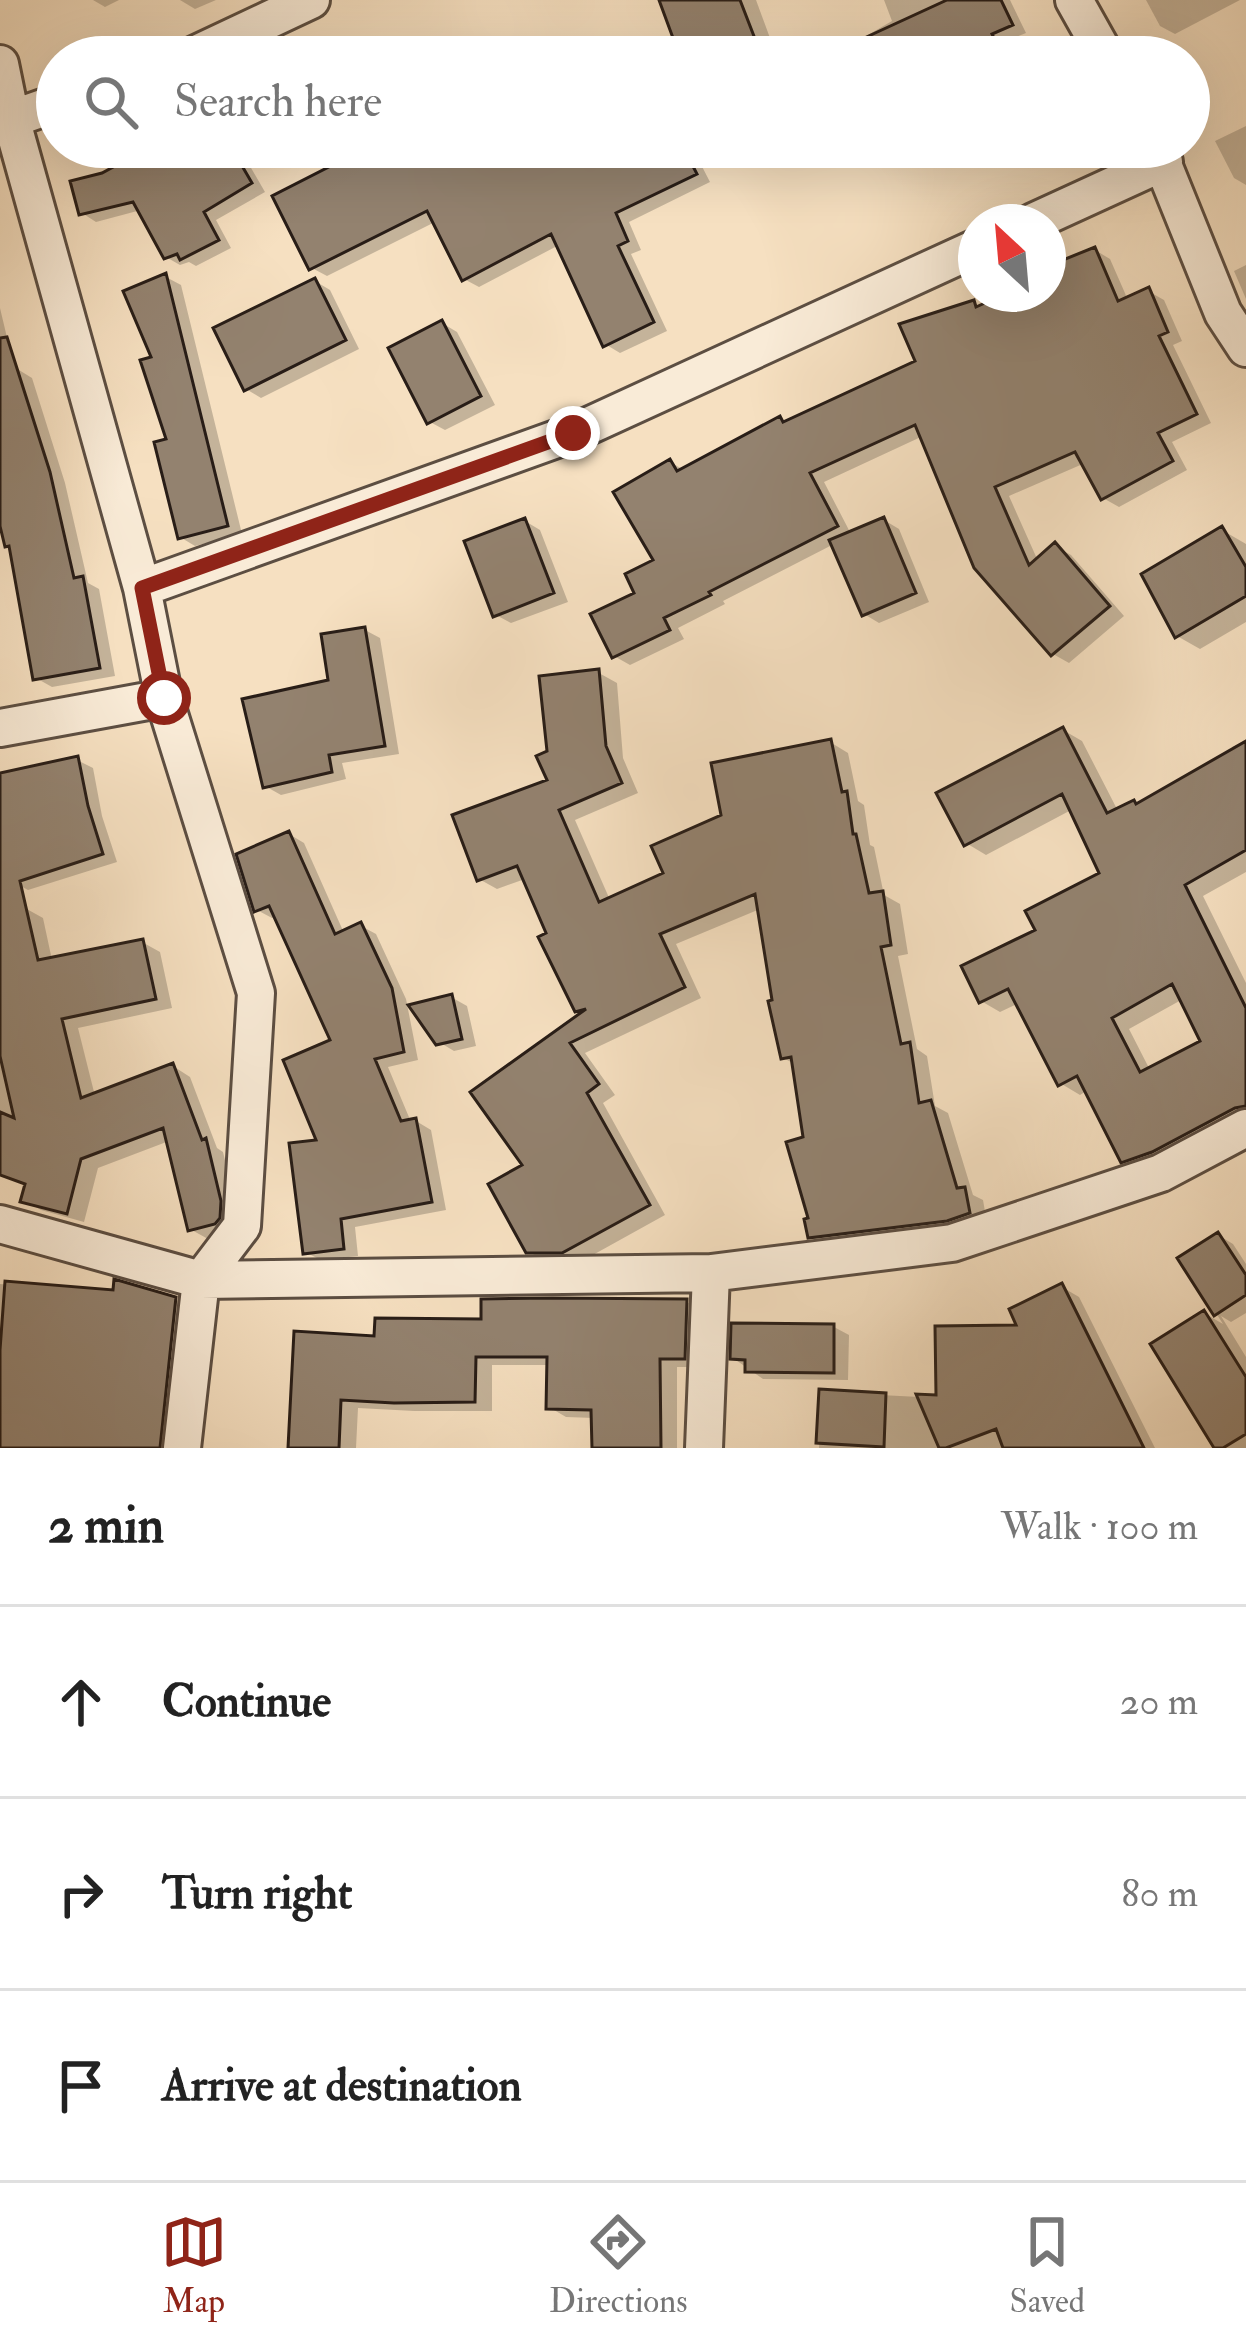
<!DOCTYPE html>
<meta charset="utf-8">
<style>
body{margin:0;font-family:"IM FELL Double Pica",serif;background:#f6f6f6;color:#222}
.compass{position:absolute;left:958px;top:204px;width:108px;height:108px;border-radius:50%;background:#fff;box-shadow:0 12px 48px #0002;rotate:334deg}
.stop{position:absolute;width:36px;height:36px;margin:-27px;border:9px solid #8f2418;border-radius:50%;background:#fff}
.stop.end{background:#8f2418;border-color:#fff;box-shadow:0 3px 12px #0008}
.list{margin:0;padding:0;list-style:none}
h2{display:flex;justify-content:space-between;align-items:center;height:156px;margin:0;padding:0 48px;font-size:51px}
h2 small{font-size:39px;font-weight:400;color:#767676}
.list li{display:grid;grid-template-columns:78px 1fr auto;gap:36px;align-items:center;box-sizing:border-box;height:192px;padding:0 48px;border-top:3px solid #e0e0e0}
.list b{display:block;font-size:45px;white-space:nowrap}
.list em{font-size:39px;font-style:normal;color:#767676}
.icon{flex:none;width:66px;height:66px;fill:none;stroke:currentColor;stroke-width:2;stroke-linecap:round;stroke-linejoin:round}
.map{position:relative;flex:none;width:1246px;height:1448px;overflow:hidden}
.search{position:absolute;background:#fff;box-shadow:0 12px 48px #0002;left:36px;right:36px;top:36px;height:132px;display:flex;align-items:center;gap:30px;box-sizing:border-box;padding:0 42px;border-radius:66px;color:#767676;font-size:45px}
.sheet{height:732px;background:#fff}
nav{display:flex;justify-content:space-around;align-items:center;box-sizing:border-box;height:168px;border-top:3px solid #e0e0e0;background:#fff;font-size:33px;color:#767676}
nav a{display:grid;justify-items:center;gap:6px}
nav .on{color:#8f2418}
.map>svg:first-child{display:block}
</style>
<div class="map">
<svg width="1246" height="1448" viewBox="0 0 1246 1448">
<rect width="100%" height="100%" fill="#f6e0c1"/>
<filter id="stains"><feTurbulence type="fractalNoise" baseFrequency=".00167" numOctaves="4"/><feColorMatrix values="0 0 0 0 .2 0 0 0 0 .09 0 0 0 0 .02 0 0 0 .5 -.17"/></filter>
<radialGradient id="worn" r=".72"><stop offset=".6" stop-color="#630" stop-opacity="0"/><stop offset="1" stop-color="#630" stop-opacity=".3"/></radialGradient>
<!-- shadow -->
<path fill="#0003" fill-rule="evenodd" d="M93,0H119L105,7Z
M180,0H216L195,9Z
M662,0H756L777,57H683Z
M884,0H1010L1026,33L1004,42L1011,56L1009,57H846L842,50L892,21Z
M1146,0H1240L1175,34L1160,26Z
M1246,126V185L1234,178L1215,141Z
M156,147H239L265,192L216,220L231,248L196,266L189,262L180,265L166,257L141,210L96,222L82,213L103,175Z
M375,147H692L710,182L629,222L641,250L631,254L667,331L620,353L605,344L559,245L479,287L464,279L435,222L327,276L312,268Z
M1095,250L1110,259L1128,300L1148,291L1164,300L1182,341L1173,345L1211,423L1172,442L1187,470L1119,507L1103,498L1085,463L1009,496L1038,561L1055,546L1071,555L1124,616L1069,663L1053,654L923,436L824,482L851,534L884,520L899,529L929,602L879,623L864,614L834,544L723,601L725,604L678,628L684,639L630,665L614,656L638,594L657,562L670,462L684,470L780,420L787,423L919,362L974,303L982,308L1013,294H1048V270Z
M1246,265V299L1234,271Z
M166,277L181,285L242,534L195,546L180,537L170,441L155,359Z
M315,281L330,290L359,349L261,398L246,389Z
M0,308L14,367L32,378L65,483L88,583L99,589L115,676L52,687L36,678L13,549L7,546L0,512Z
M442,323L457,332L495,405L445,430L430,422Z
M525,521L540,530L568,602L511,623L496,615Z
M1222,530L1246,544V622L1200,649L1177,636Z
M365,630L380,638L399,754L342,763L346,779L281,795L265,786Z
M599,673L617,683L623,758L638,793L575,820L610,900L667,874L724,817L830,742L848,753L858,801L864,805L870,845L874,847L884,895L900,904L908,954L898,956L917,1049L927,1056L935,1106L948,1113L973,1195L983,1200L987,1223L828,1247L810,1236L806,1140L795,1064L783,1058L760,909L676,944L701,998L585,1053L615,1095L603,1103L665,1215L582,1261L546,1262L528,1251L527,1166L479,1099L585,1014L577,1010L525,879L497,889L479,879L551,782L550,753Z
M1063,730L1082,741L1118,811L1139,806L1235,751L1232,747L1246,740V872L1203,896L1246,983V1123L1143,1172L1123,1161L1088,1090L1080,1095L1060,1083L1019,1003L1000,1012L981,1001L1039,932L1103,874L1073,809L986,855L966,843ZM1183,999L1204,1043L1150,1070L1129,1029Z
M77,760L93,768L102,816L117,862L28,890L13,882L0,825V776Z
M289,834L304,843L344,933L361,926L376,934L406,999L418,1060L388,1067L411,1122L416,1121L431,1130L446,1210L355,1227L358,1256L321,1260L305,1252L334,1042L277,916L272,918L257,910Z
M25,908L43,918L52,960L142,942L160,952L172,1008L78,1028L95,1096L173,1066L190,1077L217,1148L223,1152L238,1212L233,1233L208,1239L190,1229L169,1141L98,1168L84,1222L41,1210L24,1200L28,1186L0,1175V914Z
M451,997L467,1006L476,1046L454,1051L439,1042Z
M1218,1235L1233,1244L1246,1264V1313L1231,1322L1221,1316L1246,1357V1448H1218L1204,1313L1223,1324L1181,1259Z
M0,1284L175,1299L197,1312L182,1448H0Z
M1062,1287L1079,1297L1155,1448H819L822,1392L939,1398L1021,1328Z
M687,1302L704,1312L702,1367H677V1448H595L594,1418L566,1417L549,1407L550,1365H492V1411H414L358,1408L356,1448H292L377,1339L483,1322Z
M834,1327L849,1335L848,1380L763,1379L733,1358Z"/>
<!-- building -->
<path fill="#93826f" stroke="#281d17" stroke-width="3" fill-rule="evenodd" d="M659,0H740L762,57H680Z
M947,0H1001L1013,25L992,34L999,48L979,57H823Z
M150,147H231L252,183L204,212L219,240L180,260L177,254L164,259L133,202L79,215L70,181L102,173Z
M368,147H683L697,174L616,213L628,241L618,246L654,322L603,347L551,234L462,281L427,211L309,270L272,196Z
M1095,247L1118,301L1149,287L1168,332L1159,336L1197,414L1158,433L1173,461L1101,500L1075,452L995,487L1029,565L1055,542L1110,606L1051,656L974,568L915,425L810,473L838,526L709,592L711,595L664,618L670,630L612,658L590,614L634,593L625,574L653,560L613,492L670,459L677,471L780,416L783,422L915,361L899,324L974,300L976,307L1005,294H1048V266Z
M166,273L228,526L178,539L154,442L166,439L140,360L151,357L123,291Z
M315,278L346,340L244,391L213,328Z
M442,320L481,396L427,424L388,348Z
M7,337L50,472L74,578L83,576L100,668L33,680L9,546L5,547L0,526V338Z
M884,517L916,593L862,616L829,540Z
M525,518L554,593L493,617L464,541Z
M1222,526L1246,567V596L1175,638L1141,574Z
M365,627L385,746L329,755L332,772L263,788L242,699L328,680L321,634Z
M599,669L606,746L622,783L559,810L599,902L663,873L651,846L721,815L711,763L831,739L842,792L847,791L853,834H856L869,893L883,891L891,945L881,947L901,1044L910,1042L919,1103L931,1100L957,1188L965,1187L970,1213L947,1221L808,1238L804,1219L808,1218L786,1142L803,1137L791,1057L781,1059L768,1001L772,1000L755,894L660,934L685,987L570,1043L599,1084L587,1093L650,1205L562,1253H526L488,1184L522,1165L470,1092L586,1009L575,1012L538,937L546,933L517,866L477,881L452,815L547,780L536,756L547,751L539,676Z
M1063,727L1107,813L1134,800L1136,804L1246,741V850L1185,885L1246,1008V1106L1235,1108L1152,1152L1121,1163L1077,1076L1058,1086L1008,989L979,1003L961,966L1035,930L1025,911L1099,873L1062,794L964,846L936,793ZM1172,984L1200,1041L1140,1072L1112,1018Z
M78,756L88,806L103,854L20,881L38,960L143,939L156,999L62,1019L81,1098L173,1063L202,1140L206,1138L221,1201L220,1218L215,1224L188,1231L163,1128L81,1159L67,1214L20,1202L25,1184L0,1175V1112L14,1118L0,1056V773Z
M289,831L335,934L361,922L392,988L404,1052L375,1059L401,1121L416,1118L432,1202L341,1219L344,1249L303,1254L289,1143L316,1140L283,1060L330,1040L269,906L254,912L236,854Z
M452,994L462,1039L436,1045L408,1005Z
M1218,1232L1246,1275V1295L1214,1316L1177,1258Z
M114,1279L176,1297L160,1448H0V1350L5,1281L113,1290Z
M1062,1283L1144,1448H1003L996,1429L946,1448H939L916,1394L936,1395L935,1326L1016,1325L1009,1309Z
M552,1298L687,1299L685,1359H660L661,1448H592L591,1410L546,1409L547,1357H476L475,1402L394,1403L341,1400L339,1448H288L294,1331L374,1336L375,1318L481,1319V1299Z
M1204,1310L1246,1377V1434L1223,1448H1214L1150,1344Z
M731,1323L834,1324V1373L745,1372V1360L730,1359Z
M819,1389L886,1393L884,1447L816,1443Z"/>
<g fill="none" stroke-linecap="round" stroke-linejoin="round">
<defs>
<path id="street" d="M1074,0L1106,57
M190,57L311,0
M0,64L11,118L142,588L164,698L256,993L242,1226L201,1280L182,1448
M0,123L57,103
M1156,147L1223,313L1246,348
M1033,222L1164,162
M142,588L573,433L976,248
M0,728L164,698
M0,1224L201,1280L711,1273L952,1243L1161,1173L1246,1128
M704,1448L711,1273"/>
</defs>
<!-- street casing -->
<use href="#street" stroke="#5c4e42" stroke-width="42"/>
<!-- street -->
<use href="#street" stroke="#f9ebd7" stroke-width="36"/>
</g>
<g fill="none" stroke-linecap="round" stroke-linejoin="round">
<!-- route -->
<path stroke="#8f2418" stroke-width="15" d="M164,698L142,588L573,433"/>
</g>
<rect width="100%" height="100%" filter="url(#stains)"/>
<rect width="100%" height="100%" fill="url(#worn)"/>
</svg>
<svg class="compass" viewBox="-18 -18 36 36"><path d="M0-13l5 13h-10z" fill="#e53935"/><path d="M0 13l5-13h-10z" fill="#767676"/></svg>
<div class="stop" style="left:164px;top:698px"></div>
<div class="stop end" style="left:573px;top:433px"></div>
<div class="search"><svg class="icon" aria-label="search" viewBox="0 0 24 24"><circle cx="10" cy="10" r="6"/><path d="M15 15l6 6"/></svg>Search here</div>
</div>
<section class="sheet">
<h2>2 min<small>Walk · 100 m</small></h2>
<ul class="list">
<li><svg class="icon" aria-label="ahead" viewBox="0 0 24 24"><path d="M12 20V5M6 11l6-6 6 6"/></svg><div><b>Continue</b></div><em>20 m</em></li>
<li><svg class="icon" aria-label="right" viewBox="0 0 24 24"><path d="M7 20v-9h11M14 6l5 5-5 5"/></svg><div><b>Turn right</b></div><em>80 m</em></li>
<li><svg class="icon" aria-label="arrive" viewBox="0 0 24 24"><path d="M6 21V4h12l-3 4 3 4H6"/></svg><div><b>Arrive at destination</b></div></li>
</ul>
</section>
<nav>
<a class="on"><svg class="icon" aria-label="map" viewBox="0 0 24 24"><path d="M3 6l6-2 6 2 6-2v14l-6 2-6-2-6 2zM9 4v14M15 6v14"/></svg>Map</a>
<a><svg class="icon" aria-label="directions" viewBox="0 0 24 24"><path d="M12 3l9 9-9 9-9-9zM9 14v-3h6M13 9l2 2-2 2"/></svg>Directions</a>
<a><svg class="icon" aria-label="saved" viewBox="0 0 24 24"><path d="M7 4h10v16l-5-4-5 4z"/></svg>Saved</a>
</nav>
